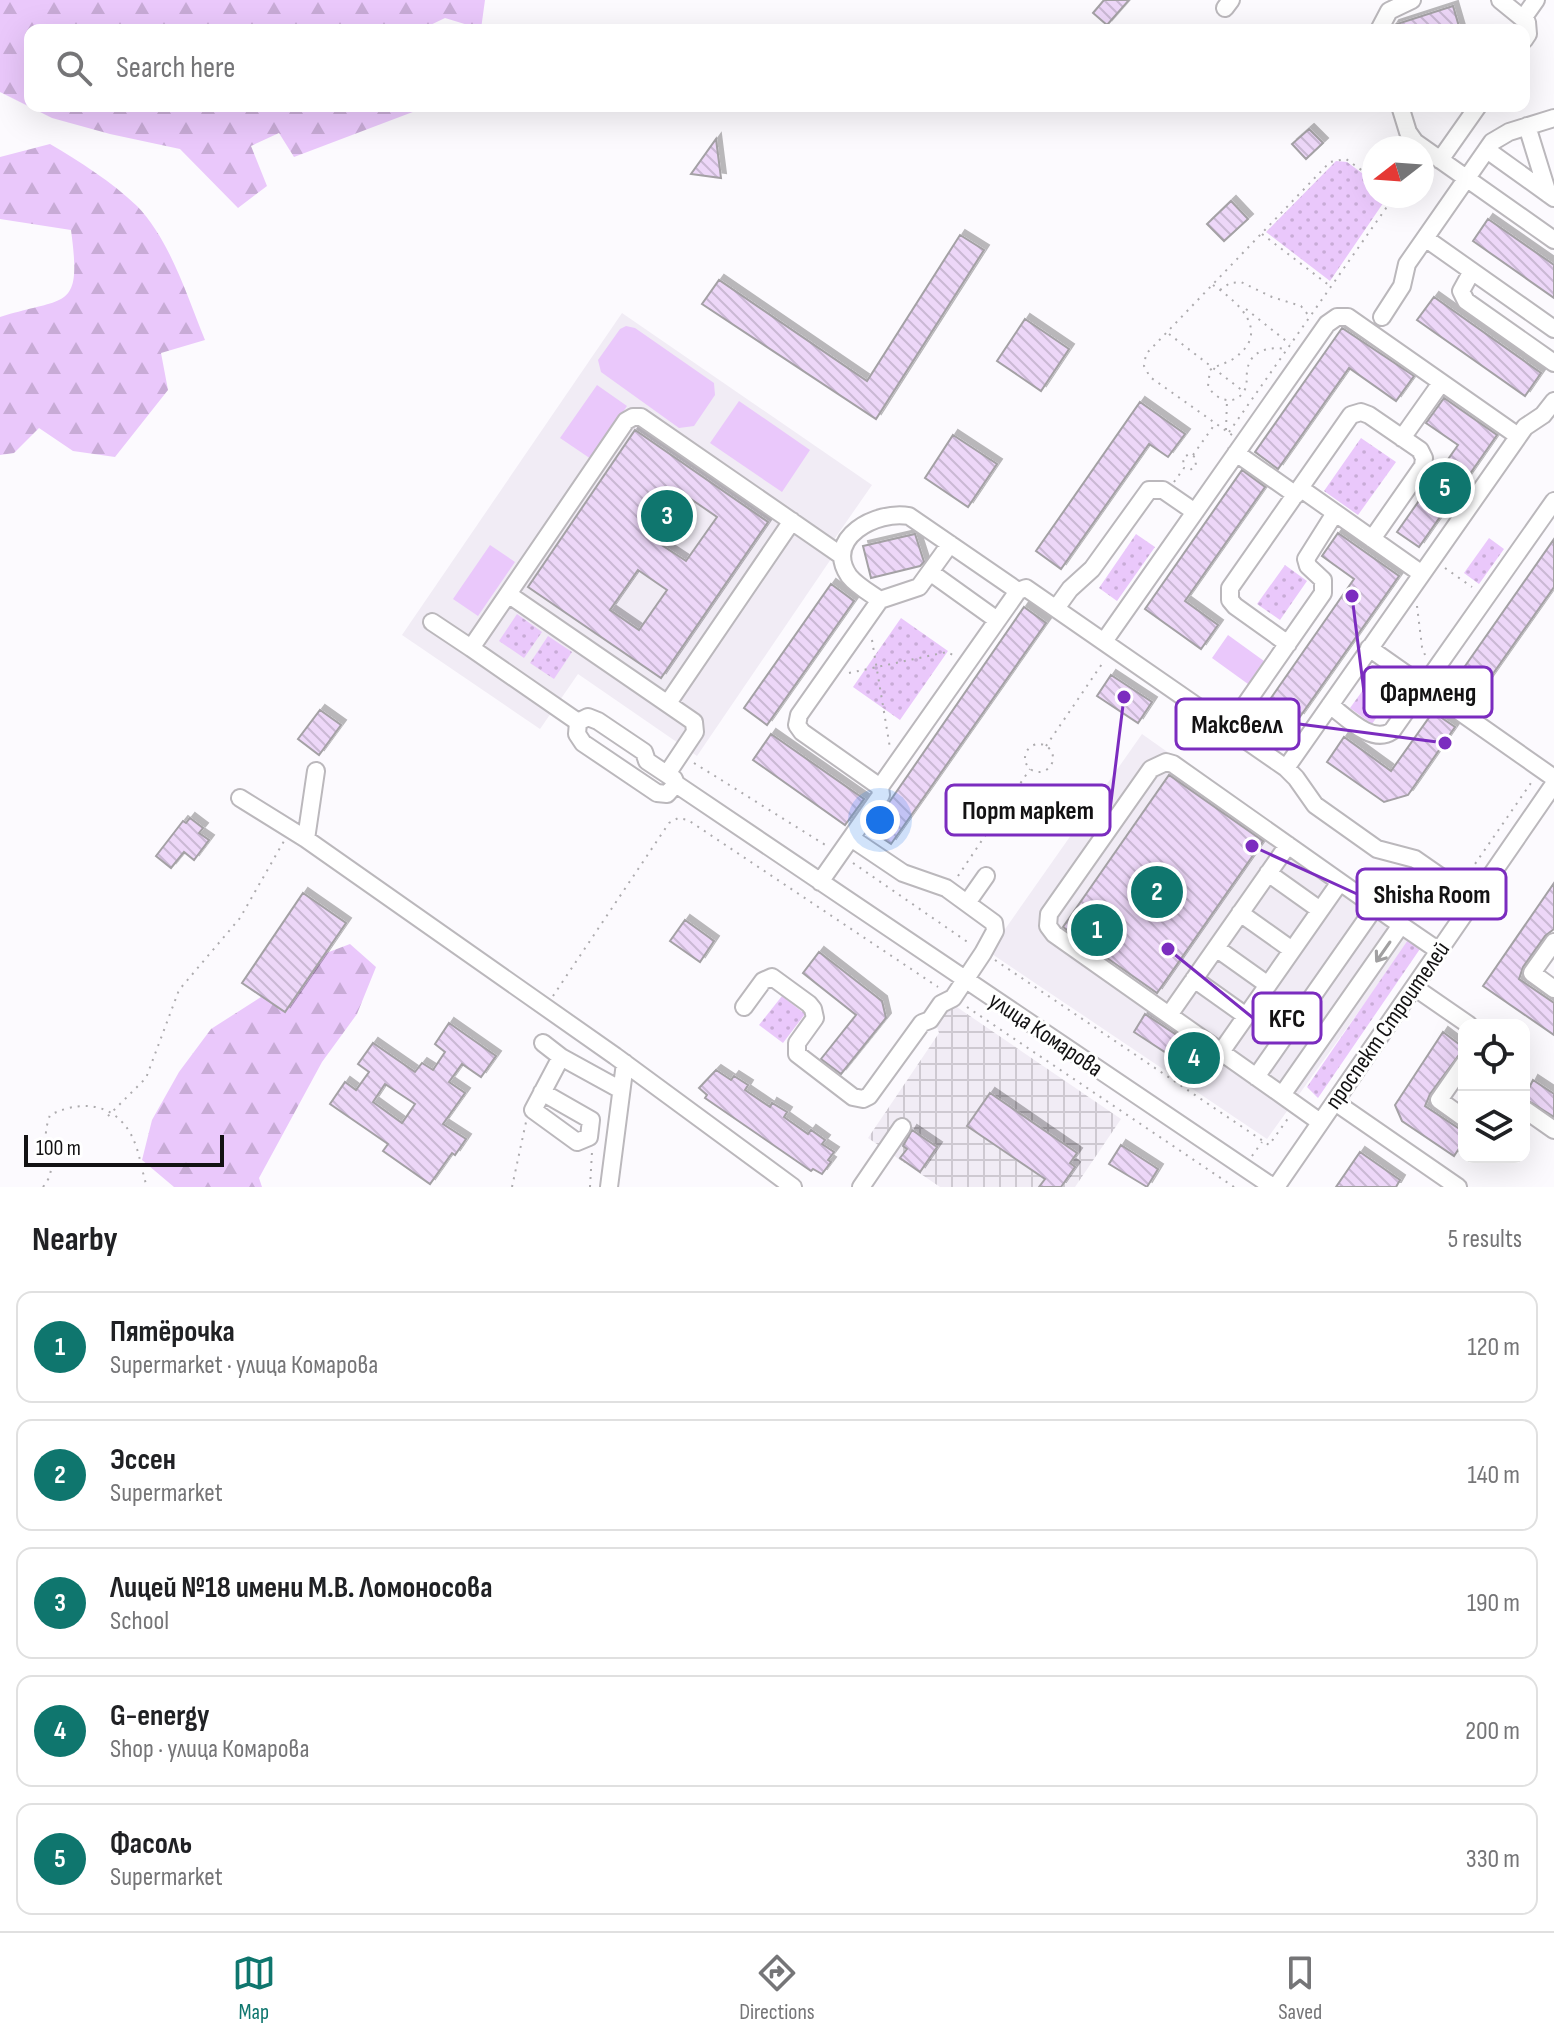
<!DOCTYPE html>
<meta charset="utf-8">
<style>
body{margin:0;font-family:"Sofia Sans Condensed",sans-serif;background:#f6f6f6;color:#202124}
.controls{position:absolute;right:24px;bottom:24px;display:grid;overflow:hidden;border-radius:16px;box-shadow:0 8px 32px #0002}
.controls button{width:72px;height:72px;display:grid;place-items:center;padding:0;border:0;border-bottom:2px solid #e0e0e0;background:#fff;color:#202124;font:40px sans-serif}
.compass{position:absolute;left:1362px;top:136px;width:72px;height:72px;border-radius:50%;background:#fff;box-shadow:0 8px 32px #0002;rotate:253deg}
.scale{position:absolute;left:24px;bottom:20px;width:200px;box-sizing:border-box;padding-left:8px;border:4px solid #131213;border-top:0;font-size:22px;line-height:28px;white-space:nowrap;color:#131213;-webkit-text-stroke:6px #fff;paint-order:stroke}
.you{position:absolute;left:880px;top:820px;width:28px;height:28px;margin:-20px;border:6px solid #fff;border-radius:50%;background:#1a73e8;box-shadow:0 0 0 12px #1a73e833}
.badge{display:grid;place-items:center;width:52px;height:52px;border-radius:50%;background:#0f766e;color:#fff;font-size:26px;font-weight:700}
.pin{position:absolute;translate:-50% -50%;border:4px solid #fff;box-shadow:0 2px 8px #0006}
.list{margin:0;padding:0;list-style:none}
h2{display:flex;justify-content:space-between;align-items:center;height:104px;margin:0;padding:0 32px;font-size:34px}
h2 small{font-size:26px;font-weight:400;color:#757577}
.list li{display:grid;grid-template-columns:52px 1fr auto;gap:24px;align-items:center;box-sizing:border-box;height:112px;margin:0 16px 16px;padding:0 16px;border:2px solid #e0e0e0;border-radius:16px}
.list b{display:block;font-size:30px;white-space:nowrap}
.list p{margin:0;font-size:26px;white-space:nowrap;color:#757577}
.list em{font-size:26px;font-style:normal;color:#757577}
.icon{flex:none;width:44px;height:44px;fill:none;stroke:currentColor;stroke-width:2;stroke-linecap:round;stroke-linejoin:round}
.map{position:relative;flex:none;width:1554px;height:1187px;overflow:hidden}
.search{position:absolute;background:#fff;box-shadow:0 8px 32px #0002;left:24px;right:24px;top:24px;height:88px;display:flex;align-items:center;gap:20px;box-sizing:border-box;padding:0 28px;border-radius:16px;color:#757577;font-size:30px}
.sheet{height:744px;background:#fff}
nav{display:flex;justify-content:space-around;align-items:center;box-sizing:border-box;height:112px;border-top:2px solid #e0e0e0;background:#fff;font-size:22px;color:#757577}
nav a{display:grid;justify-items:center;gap:4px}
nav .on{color:#0f766e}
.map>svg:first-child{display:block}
</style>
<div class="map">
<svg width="1554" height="1187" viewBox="0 0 1554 1187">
<defs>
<pattern id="industrial-grid" width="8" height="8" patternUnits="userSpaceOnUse" patternTransform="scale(2)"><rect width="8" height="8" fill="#f1ecf5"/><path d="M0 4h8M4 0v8" fill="none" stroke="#cec9d1"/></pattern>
<pattern id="grass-dots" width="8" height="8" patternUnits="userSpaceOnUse" patternTransform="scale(2)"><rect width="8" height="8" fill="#eac8fb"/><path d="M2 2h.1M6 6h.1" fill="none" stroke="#c8abd6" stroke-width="1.8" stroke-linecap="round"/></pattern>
<pattern id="forest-firs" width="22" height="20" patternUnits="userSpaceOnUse" patternTransform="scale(2)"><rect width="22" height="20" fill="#eac8fb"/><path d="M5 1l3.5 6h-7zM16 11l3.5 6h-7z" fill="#c8abd6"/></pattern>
<pattern id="building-back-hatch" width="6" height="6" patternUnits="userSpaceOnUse" patternTransform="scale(2)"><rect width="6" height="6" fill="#edd7f8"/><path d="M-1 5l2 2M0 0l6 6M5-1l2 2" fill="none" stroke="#cab8d4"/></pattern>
<filter id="shadow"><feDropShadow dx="5" dy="-5" stdDeviation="0" flood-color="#0004"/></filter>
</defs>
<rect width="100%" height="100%" fill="#fcfafe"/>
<!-- built -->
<path fill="#f1ecf5" d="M622,313L872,485L824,554L831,559L697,756L578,674L540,729L402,635Z
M1142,734L1418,929L1267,1139L989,952Z"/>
<!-- industrial -->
<path fill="url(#industrial-grid)" d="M948,1001L1121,1119L1075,1187H940L868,1138L939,1033L935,1021Z"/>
<!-- grass -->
<path fill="url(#grass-dots)" d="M1336,161L1347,162L1374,182V196H1388L1330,281L1266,232Z
M1361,438L1396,462L1358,515L1324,491Z
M1136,534L1155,547L1117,601L1099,588Z
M1489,538L1504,549L1479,584L1464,573Z
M1285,565L1307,581L1280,620L1257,604Z
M517,614L542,632L524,658L499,641Z
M901,618L948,651L900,720L853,687Z
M548,636L572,652L554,679L530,663Z
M1376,672L1398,687L1372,724L1350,708Z
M1410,937L1422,946L1318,1098L1307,1087Z
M782,996L805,1014L783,1043L759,1025Z"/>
<!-- forest -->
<path fill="url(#forest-firs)" d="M0,0H485L481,29L445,18L420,30H30V106H422L418,110L294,157L279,133L251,146L267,186L238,208L180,149L110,134L52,118L0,92Z
M50,144C79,161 112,182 137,206C170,240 187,296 205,340L161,353L168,390L115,457L73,451L39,428L14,453L0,455V317C67,296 82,312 71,230L0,219V157Z
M350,944L376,967L357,1014L322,1062L259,1178L262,1187H174L142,1160L152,1120L179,1072L211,1029L272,990L313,958Z"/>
<!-- pitch -->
<path fill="#eac8fb" d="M626,326L635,328L714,383L715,395L694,426L679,428L601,372L598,360L620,329Z
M597,385L627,406L591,459L560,438Z
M739,401L810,450L782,492L710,443Z
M490,545L515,562L478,616L453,599Z
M1228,635L1264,661L1248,684L1212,658Z"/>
<!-- building -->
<path fill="url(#building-back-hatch)" stroke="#a4a1a5" stroke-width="2" fill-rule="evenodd" filter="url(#shadow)" d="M1104,0H1129L1107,25L1093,13Z
M1453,6L1460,30H1391L1394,25Z
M1309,129L1323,143L1306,159L1292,144Z
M716,139L721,178L691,174Z
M1231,201L1248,219L1224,241L1207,224Z
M1488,219L1554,265V298L1473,241Z
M960,235L984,250L876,419L702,304L719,280L867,381Z
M1434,297L1541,373L1525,396L1417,320Z
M1025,319L1069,349L1041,391L997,361Z
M1342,328L1414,376L1396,401L1349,368L1278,469L1255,452Z
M1444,398L1497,435L1419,547L1397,532L1458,445L1426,423Z
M1140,402L1185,434L1168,457L1149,444L1061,569L1036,551Z
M635,430L768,522L661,678L528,587ZM688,497L717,517L686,561L657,542ZM638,570L667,590L639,630L610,610Z
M953,435L997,464L968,507L925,478Z
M1242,470L1265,487L1185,601L1218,625L1201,649L1145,609Z
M1338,533L1399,576L1299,718L1271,698L1354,579L1322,556Z
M915,534L924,562L920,566L871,578L863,546Z
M1554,539V587L1471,705L1449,689Z
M831,584L854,601L767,725L744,708Z
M1024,607L1046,623L891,844L870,830Z
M1111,675L1152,702L1138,723L1097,696Z
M320,710L341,725L319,755L298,739Z
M1433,712L1455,727L1408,795L1384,802L1327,762L1344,737L1391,771Z
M771,734L864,799L845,825L753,760Z
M1169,775L1263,841L1157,993L1063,927Z
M190,818L203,828L199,833L209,840L194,860L184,852L171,868L156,856L183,821L186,823Z
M1554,883V929L1545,936L1523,967L1519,979L1554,1003V1035L1483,986Z
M303,893L346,923L285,1012L242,983Z
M685,920L714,941L700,962L670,941Z
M819,952L882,1001L886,1018L841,1074L821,1059L856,1015L803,973Z
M1145,1014L1208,1056L1197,1073L1134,1032Z
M449,1023L496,1056L481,1077L462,1064L449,1082L465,1093L443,1124L466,1139L455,1155L452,1153L430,1184L383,1151L388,1144L330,1104L345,1082L356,1090L369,1072L358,1064L373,1043L415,1072L422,1063L433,1070L445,1052L435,1044ZM385,1084L415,1104L402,1123L373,1102Z
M1443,1032L1464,1048L1430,1094L1425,1106L1464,1132V1141L1454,1156L1402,1121L1395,1105Z
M716,1070L731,1080L734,1076L748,1085L745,1090L770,1107L772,1103L787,1112L784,1117L808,1134L811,1130L825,1140L822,1144L834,1152L828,1160L831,1162L822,1174L813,1169L811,1171L705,1098L707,1095L699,1088Z
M1533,1080L1554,1094V1117L1524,1098Z
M990,1093L1077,1153L1070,1163L1075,1167L1061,1187H1039L1045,1179L967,1126Z
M912,1130L937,1147L920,1172L900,1158L907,1149L903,1146Z
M1121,1145L1158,1169L1147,1187L1109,1164Z
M1360,1152L1400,1180L1396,1187H1336Z"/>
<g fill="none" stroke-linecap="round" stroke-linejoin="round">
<defs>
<path id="minor" d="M1500,0L1527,22L1528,34L1524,40
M1225,8L1231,0
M1524,17L1536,0
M1379,30L1389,11L1412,0
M1400,106L1408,132L1415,142L1554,240
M1527,126L1548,194
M1487,150L1554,198
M1440,160L1478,106
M1425,238L1554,329
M1472,271L1461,291L1466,301L1554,363
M1382,317L1402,286L1407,264L1492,142L1509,132L1554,118
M1402,438L1441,383
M1236,453L1296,495
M1300,488L1422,574
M930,572L997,620
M508,594L626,421L633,417H641L842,556
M880,600L919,587L950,544
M1057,607L1070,589L1092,569L1149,490H1163L1195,512
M432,622L471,648
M1105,640L1327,324L1337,317H1348L1518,436
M1288,644L1235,606L1230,600V588L1351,415L1361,412L1369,415L1420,450L1424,458L1423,466L1372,539
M1369,648L1554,778
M668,703L792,521
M1330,705C1346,717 1372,745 1392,731L1554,501
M578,722L471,648L508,594L694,722L695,732L667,774
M1229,728L1323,593V580L1308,566L1306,559L1335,513
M1286,768L1525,427L1543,415L1554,401
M316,771L306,839L615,1056L793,1187
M676,784L667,794L657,793L583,743L577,734L578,722L588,717L598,721L644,752L647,761L674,779L676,784L1273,1187
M880,787L802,732L797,725L799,715L880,600C870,593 857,586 849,576C823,538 877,510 909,516L1018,591
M240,798L306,839
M1268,873L1320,910
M820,882L881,795L880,787L1018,591L1026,588L1286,768L1296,778L1315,805L1377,849L1415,859L1474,900
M967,903L986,876
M1240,913L1292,950
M1554,942L1532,973L1554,989
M1216,948L1268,985
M1194,979L1246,1016
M1414,987L1469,1025
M744,1007L763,981L772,977L809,1004L813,1009L815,1018L797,1043V1054L853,1097L863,1099L869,1096L922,1023L930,1020L941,1004L953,998L983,953L995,931L994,923L946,888L903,873L851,838
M1169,1015L1288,845
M543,1043L561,1057
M1221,1052L1340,882
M1464,1064L1439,1100L1464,1118
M1256,1077L1375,907
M542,1092L591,1120L589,1137L577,1142L533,1110L561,1057L621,1090
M1282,1095L1054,934L1048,926L1049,914L1151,769L1166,762L1173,764L1401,925
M1335,1102L1458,1187
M1524,1109L1554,1130
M1320,1122L1282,1095L1401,925L1439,951
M609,1187L625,1063
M861,1187L902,1127
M1276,1187L1554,784"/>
</defs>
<!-- minor casing -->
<use href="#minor" stroke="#bbb8bc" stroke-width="20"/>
<!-- path -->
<path stroke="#adabae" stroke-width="2" stroke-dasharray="2 6" stroke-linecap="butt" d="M1262,234L1330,286
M1213,285C1238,302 1273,332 1233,359C1225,364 1217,365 1210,370L1208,386C1215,400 1235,407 1244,391C1248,385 1246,379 1247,372C1249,351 1268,346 1286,349
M1220,290L1230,283L1241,282L1272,297L1301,306L1309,316
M1246,309L1290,344
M1169,334L1243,391
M1226,430L1227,400
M1229,432L1391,201V196
M1232,435L1150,377L1144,366L1146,354L1330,162L1346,159L1374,179
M1193,455L1215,424
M1174,482L1184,468L1190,470L1196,466L1195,457L1189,454L1183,458L1184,468
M1445,568L1472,587
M1417,606L1422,647L1425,655
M872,640L890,748
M849,673L947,652L955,656
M1025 758a14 14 0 1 1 28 0a14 14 0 1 1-28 0Z
M1046,746L1104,661
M694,763L827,846
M853,863L969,943
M958,876L1030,769
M1466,877L1533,780
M995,960L1269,1145L1289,1117
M553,996L669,823L678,818L688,820L938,987
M967,1007L1234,1187
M108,1116L146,1078L179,990L240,918L284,841
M1252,1156L1262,1142
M43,1187C58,1168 47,1162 46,1142C45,1133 47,1123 50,1115C88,1096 124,1107 137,1149C141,1162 143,1175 147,1187
M512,1187L526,1122
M590,1187L592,1152"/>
<!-- minor -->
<use href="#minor" stroke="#fff" stroke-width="16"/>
</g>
<!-- one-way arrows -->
<defs><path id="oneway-shaft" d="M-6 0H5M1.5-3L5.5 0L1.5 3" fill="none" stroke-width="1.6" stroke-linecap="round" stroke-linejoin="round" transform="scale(2)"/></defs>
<use stroke="#a1a0a1" href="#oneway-shaft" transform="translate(1383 952) rotate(125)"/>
<g text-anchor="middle" stroke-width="6" stroke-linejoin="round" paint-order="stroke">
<!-- street labels -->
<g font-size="24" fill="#131213" stroke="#fff">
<text transform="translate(1387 1025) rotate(-55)" y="8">проспект Строителей</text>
<text transform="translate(1046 1034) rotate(34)" y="8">улица Комарова</text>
</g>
</g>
<!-- callouts -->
<path fill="none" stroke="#7b2cbf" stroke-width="3" d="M1352 596L1364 692M1445 743L1299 724M1124 697L1110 810M1252 846L1357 894M1168 949L1253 1018"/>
<g fill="#7b2cbf" stroke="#fff" stroke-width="3">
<circle cx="1352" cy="596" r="8"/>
<circle cx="1445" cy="743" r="8"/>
<circle cx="1124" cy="697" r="8"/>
<circle cx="1252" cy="846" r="8"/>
<circle cx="1168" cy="949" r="8"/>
</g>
<g fill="#fff" stroke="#7b2cbf" stroke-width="3">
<rect x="1364" y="667" width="128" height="50" rx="8"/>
<rect x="1176" y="699" width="123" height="50" rx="8"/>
<rect x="946" y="785" width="164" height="50" rx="8"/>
<rect x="1357" y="869" width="149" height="50" rx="8"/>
<rect x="1253" y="993" width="68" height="50" rx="8"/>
</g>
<g font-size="26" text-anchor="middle" font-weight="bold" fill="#131213">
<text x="1428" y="701">Фармленд</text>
<text x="1237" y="733">Максвелл</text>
<text x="1028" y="819">Порт маркет</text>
<text x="1432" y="903">Shisha Room</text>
<text x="1287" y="1027">KFC</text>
</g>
</svg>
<div class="controls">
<button><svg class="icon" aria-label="locate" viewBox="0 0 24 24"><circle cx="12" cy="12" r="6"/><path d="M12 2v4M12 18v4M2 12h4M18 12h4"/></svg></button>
<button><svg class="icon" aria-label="layers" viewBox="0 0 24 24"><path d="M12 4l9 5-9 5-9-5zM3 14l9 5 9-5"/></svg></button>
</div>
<svg class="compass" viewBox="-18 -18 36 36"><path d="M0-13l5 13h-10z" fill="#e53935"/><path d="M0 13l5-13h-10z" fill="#757577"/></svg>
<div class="scale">100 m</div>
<div class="you"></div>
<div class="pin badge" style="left:1097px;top:930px">1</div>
<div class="pin badge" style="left:1157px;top:892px">2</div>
<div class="pin badge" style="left:667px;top:516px">3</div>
<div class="pin badge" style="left:1194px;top:1058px">4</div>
<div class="pin badge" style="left:1445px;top:488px">5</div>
<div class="search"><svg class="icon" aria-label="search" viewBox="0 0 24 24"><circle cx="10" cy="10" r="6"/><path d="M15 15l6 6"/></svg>Search here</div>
</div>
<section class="sheet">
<h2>Nearby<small>5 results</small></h2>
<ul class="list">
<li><span class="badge">1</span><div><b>Пятёрочка</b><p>Supermarket · улица Комарова</p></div><em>120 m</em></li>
<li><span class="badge">2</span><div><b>Эссен</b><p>Supermarket</p></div><em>140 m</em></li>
<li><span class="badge">3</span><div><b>Лицей №18 имени М.В. Ломоносова</b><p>School</p></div><em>190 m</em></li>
<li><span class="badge">4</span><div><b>G-energy</b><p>Shop · улица Комарова</p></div><em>200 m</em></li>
<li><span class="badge">5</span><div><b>Фасоль</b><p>Supermarket</p></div><em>330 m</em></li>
</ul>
</section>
<nav>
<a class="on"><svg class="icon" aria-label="map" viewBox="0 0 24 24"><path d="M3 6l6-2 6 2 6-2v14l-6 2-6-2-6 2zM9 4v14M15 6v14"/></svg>Map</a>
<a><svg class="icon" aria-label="directions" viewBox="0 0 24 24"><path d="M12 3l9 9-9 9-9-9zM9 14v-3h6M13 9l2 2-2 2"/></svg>Directions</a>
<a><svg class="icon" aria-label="saved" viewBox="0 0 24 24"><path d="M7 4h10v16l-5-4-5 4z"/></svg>Saved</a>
</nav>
